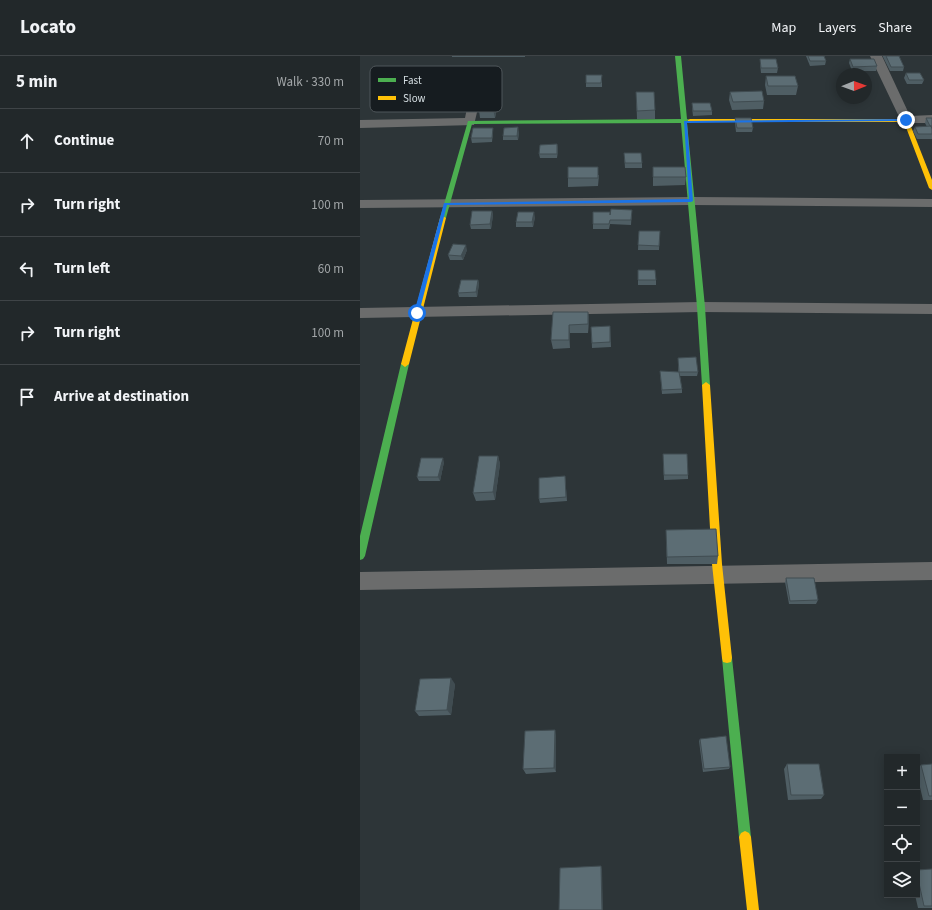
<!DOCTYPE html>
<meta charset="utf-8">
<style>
body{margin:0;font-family:"Source Sans 3",sans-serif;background:#2e3436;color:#f1f3f6}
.controls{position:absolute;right:12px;bottom:12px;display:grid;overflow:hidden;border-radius:0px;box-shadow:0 2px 10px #0003}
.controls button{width:36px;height:36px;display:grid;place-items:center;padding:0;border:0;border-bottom:1px solid #3f4447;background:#22282a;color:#f1f3f6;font:20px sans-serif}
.compass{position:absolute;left:476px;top:12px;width:36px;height:36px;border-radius:50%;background:#22282a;box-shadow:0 2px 10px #0003;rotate:89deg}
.stop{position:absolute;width:12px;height:12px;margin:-9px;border:3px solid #1a73e8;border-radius:50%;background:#fff}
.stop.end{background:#1a73e8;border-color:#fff;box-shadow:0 1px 4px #0008}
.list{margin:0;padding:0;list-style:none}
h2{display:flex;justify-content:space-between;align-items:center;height:52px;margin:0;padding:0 16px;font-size:17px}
h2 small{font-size:13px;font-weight:400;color:#a2a6a8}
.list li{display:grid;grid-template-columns:26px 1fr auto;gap:12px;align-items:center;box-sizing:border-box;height:64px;padding:0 16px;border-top:1px solid #3f4447}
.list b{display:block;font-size:15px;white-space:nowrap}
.list em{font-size:13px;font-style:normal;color:#a2a6a8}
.icon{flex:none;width:22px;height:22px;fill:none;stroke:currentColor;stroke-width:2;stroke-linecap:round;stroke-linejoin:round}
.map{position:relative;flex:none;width:572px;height:854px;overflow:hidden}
header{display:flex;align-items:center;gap:24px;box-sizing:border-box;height:56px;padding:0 20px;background:#22282a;border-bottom:1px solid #3f4447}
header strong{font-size:19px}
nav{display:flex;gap:22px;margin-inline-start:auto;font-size:14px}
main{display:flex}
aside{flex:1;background:#22282a}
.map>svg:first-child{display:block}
</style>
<header>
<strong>Locato</strong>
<nav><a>Map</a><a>Layers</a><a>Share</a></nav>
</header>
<main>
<aside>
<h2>5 min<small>Walk · 330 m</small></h2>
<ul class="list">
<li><svg class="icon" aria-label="ahead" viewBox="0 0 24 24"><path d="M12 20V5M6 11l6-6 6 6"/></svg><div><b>Continue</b></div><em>70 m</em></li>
<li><svg class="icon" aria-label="right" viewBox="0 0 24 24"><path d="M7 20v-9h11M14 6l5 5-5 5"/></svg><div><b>Turn right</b></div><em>100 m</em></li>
<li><svg class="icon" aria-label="left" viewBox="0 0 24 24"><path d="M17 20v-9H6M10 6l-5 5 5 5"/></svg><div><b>Turn left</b></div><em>60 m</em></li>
<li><svg class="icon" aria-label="right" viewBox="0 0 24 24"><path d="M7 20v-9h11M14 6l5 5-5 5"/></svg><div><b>Turn right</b></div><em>100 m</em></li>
<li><svg class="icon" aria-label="arrive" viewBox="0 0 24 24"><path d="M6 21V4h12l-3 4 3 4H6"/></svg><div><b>Arrive at destination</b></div></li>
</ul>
</aside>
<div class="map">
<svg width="572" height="854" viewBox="0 0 572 854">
<rect width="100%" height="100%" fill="#2d3538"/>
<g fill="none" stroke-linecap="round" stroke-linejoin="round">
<!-- street -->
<path fill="#6b6c6c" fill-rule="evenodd" d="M510,0H522L550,60L572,59V67H542Z
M119,19L123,20L125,22L114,69L0,72V64L105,62L113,22L115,20Z
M331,141L572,143V151L331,149L0,152V144Z
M341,246L572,248V258L341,256L0,262V252Z
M572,506V524L0,534V516Z"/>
<!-- fast -->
<path fill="#4caf50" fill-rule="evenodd" d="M315,0H321L327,63L333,65L327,67L345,251L350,329L346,332L342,329L337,251L321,67L112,68L86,162L83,164L80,162L108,65L321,63Z
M45,305L49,308L5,500L3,503L0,504V480L41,308Z
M367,597L371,598L372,602L391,781L389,785L385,787L381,785L379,781L362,602L363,598Z"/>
<!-- slow -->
<path fill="#ffc107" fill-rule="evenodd" d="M330,63H548L572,124V134L569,132L544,66H328V64Z
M83,160L86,162L49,308L45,311L41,308L80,162Z
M346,326L350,329L362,508L372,602L371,606L367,607L363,606L362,602L352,508L342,329Z
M385,775L389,777L391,781L399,854H387L379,781L381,777Z"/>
</g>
<!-- wall -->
<path fill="#4f5e64" d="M92,0H165V1H92Z
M446,0H464L466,5L465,9L450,10Z
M523,0H539L544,11L543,15H530L523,1Z
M400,3L418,12L417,17H401L400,7Z
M490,3L517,10L516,15H492L489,7Z
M546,17L564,24L562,28H547L544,22Z
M406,20L438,30L436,39H407L405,29Z
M242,24V31H226V27Z
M276,36L295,54V63H277Z
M370,36L404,45L403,53L372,54L369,44Z
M136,37L138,46L135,62H120L119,54Z
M332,47L352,55V59L333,60L332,51Z
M375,62L393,72L392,76H376L375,67Z
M566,62H572V83H557L553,75L555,71H567L565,67Z
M133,76L132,86L112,87L111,82Z
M159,76L158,84H143V80Z
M197,88L198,93L197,102H180L179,98Z
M264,97L282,107V112H265Z
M293,111L326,121L325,129L293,130Z
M239,119L238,130L208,131V122Z
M272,154L271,169L250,168L249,173H233V168L250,159Z
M132,155L133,159L131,173H111L110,169Z
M175,161L173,171H156V166Z
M279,175H300L299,194H278Z
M107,194L103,204H90L88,199Z
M278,214L296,224V229H278Z
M118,224L119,228L117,241H99L98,237Z
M193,256H228L229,264L228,277H210V292L193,293L191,284Z
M250,270L251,291L232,292L231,271Z
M318,302L338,316L337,320H320L322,333V337L302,338L300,315L318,316Z
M138,400L140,408L135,444L116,445L113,437Z
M303,402L328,419V423L304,424Z
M84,406L80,425H59L57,421Z
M205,420L207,445L180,447L179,443Z
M306,474L358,500L357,508H307Z
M426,522L458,544L456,548H429L425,526Z
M95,628L91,659L59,660L55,655Z
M196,679V716L166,718L163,713Z
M340,683L370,711L369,713L343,716L339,685Z
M427,708L464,739L461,743L428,744L424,713Z
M572,708V744H563L557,718V713L561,709Z
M572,813V852H558L555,839H557V814Z"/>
<!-- shaded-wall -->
<path fill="#404c51" d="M136,37L138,46L135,62L133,53Z
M158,71L159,76L158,84L157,80Z
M197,88L198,93L197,102Z
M132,155L133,159L131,173L130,168Z
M174,156L175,161L173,171L172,166Z
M106,189L107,194L103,204L101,200Z
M118,224L119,228L117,241L116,236Z
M228,256L229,264L228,277Z
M209,269L210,277V292L209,284Z
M138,400L140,408L135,444L133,436Z
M83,402L84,406L80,425L78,421Z
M91,622L95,628L91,659L87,654Z
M195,674L196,679V716L194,712Z
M241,810L242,813L243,854H242Z"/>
<!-- building -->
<path fill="#5c6d74" stroke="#404c51" d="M448,0H464L466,5H450Z
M526,0H539L544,11H531Z
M400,3H416L418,12H401Z
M490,3H514L517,10L493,11Z
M546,17H560L564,24H549Z
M226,19H242L241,27H226Z
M406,20H435L438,30H408Z
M402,35L404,45L373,46L370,36Z
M276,36H294L295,54L277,55Z
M332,47H350L352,55H333Z
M375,62H391L393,72H377Z
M566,62H572V70H570Z
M571,70L572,73V78H558L555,71Z
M158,71L157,80H143L144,72Z
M113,72H133L132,82H111Z
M197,88V98H179L180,89Z
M264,97H281L282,107H265Z
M208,111H238V122H208Z
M293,111H325L326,121H293Z
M251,153L272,154L271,164H250L249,168H233V156H250V159Z
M112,155H132L130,168L110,169Z
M158,156H174L172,166H156Z
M279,175H300L299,190L278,189Z
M93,188L106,189L101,200L88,199Z
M278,214H295L296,224H278Z
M101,224H118L116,236L98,237Z
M193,256H228V268L209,269V284H191Z
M250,270V286L232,287L231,271Z
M336,301L338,316H319L318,302Z
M300,315L319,316L322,333L302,334Z
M303,398H327L328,419H304Z
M119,400H138L133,436L113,437Z
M61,402H83L78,421H57Z
M205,420L206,441L179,443V422Z
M356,473L358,500L307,501L306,474Z
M426,522H454L458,544L430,545Z
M91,622L87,654L55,655L60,623Z
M195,674L194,712L163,713L165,675Z
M366,680L370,711L344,713L340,683Z
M427,708H459L464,739H431Z
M572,708V740H569L561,709Z
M241,810L242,854H199L200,812Z
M572,813V850H564L557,818V814Z"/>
<!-- route -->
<path fill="#1a73e8" d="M546,63L547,65L327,67L333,145L331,146L87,149L59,257L57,258L54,257L84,147L329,143L324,65Z"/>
<!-- legend -->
<rect x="10" y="10" width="132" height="46" rx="6" fill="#161c20" stroke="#4f565a" stroke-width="1"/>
<rect x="18" y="22" width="18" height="4" fill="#4caf50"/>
<rect x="18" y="40" width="18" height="4" fill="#ffc107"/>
<g font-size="11" fill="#d5dee2">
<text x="43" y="28">Fast</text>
<text x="43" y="46">Slow</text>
</g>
</svg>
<div class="controls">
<button>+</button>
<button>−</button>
<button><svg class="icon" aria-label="locate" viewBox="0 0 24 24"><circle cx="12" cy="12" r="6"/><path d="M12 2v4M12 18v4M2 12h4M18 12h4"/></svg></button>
<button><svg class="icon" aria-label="layers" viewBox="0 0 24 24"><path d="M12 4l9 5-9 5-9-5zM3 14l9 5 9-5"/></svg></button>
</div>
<svg class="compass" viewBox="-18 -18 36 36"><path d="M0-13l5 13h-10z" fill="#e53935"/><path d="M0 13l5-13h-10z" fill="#a2a6a8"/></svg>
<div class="stop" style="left:57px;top:257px"></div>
<div class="stop end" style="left:546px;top:64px"></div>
</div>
</main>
